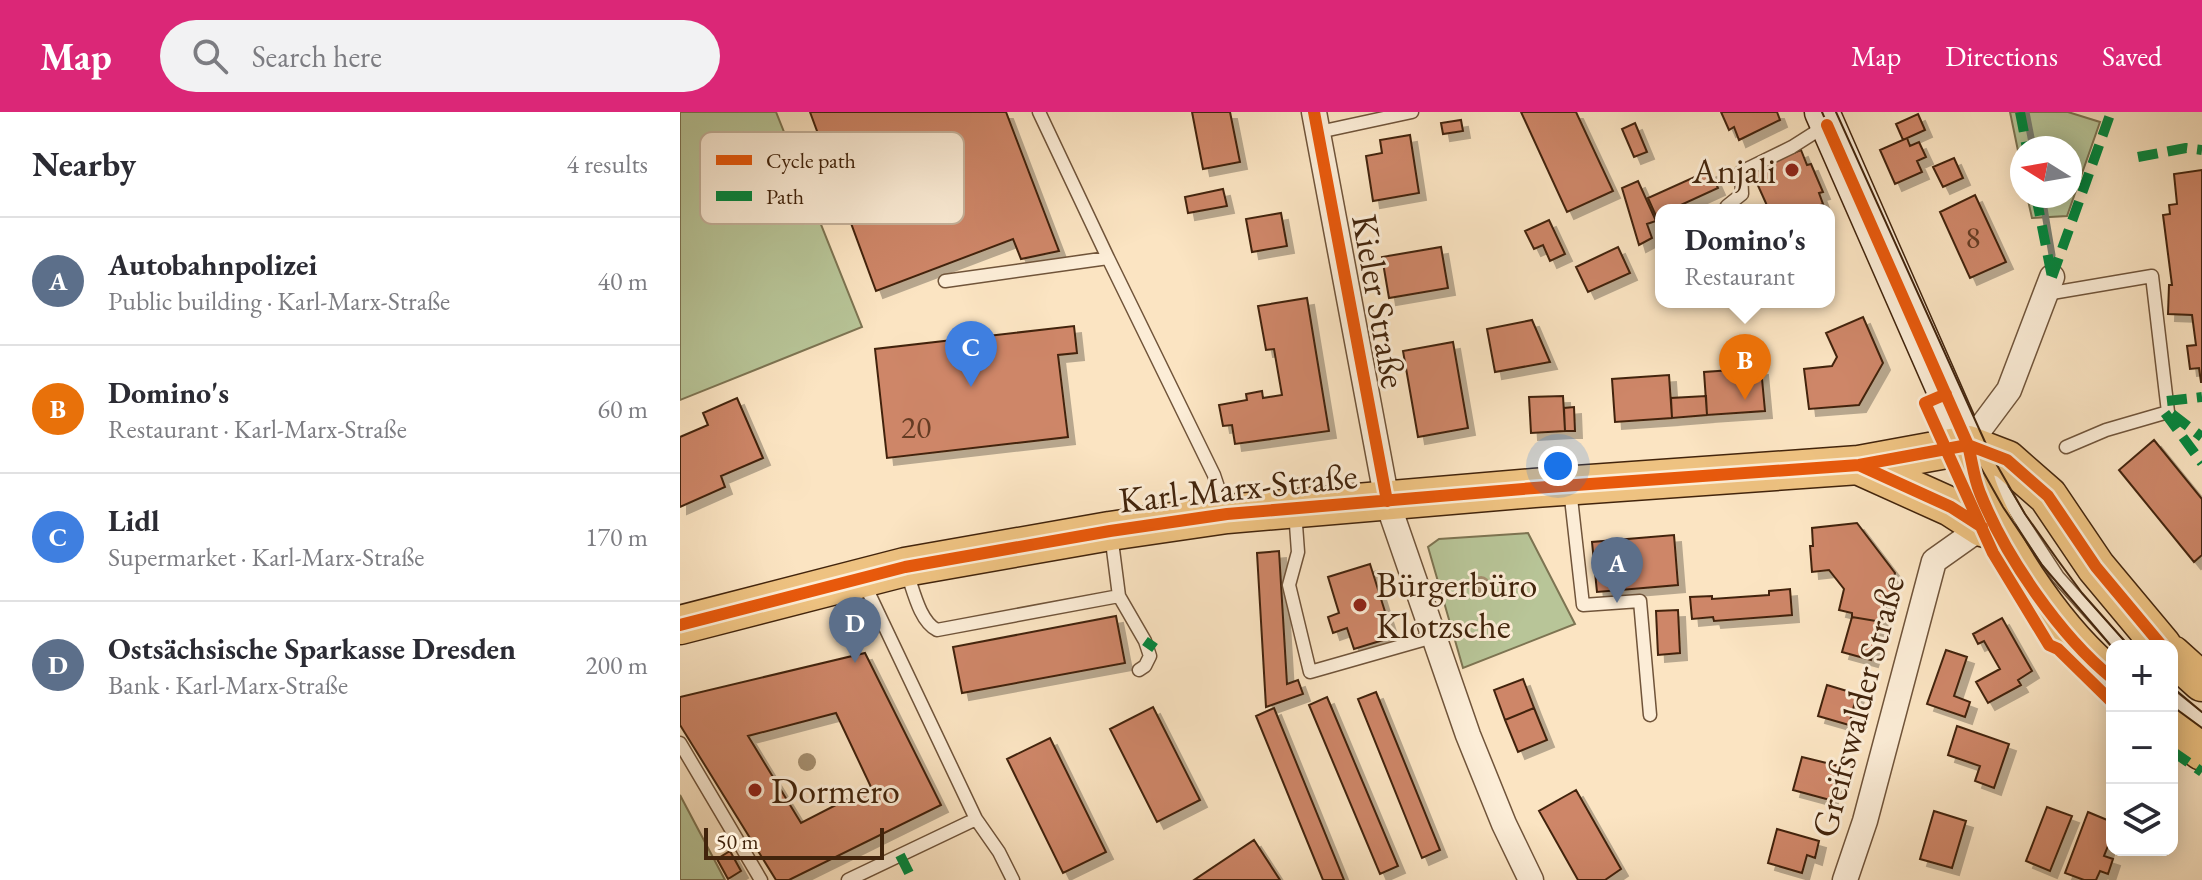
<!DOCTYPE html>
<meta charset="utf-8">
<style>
body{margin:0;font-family:"EB Garamond",serif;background:#f2f2f3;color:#2b2b33}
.controls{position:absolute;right:24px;bottom:24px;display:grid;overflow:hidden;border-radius:16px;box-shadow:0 4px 20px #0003}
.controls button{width:72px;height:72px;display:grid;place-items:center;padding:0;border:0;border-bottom:2px solid #e1e1e2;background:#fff;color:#2b2b33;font:40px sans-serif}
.compass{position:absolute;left:1330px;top:24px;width:72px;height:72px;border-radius:50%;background:#fff;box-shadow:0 4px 20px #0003;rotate:281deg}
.scale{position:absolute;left:24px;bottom:20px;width:180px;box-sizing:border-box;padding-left:8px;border:4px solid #42240c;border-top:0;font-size:22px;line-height:28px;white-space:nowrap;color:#42240c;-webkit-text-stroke:6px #fcedd7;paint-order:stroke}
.you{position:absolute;left:878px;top:354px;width:28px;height:28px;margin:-20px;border:6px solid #fff;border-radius:50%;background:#1a73e8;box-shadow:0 0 0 12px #1a73e833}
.badge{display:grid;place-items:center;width:52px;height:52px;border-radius:50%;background:#db2777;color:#fff;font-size:26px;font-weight:700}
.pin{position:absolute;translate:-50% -66px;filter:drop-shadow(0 2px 4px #0008)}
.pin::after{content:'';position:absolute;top:42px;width:28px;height:24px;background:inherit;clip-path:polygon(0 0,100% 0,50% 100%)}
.popup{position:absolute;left:975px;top:92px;width:180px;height:104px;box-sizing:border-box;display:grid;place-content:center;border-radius:16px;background:#fff;filter:drop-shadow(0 2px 6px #0005);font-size:26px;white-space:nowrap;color:#7c7c81}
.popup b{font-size:30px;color:#2b2b33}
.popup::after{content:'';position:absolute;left:50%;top:100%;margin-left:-16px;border:16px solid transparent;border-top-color:#fff}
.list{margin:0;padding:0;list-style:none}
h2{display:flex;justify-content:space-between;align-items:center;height:104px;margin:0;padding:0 32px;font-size:34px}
h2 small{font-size:26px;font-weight:400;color:#7c7c81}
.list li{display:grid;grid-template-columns:52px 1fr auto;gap:24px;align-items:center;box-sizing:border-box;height:128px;padding:0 32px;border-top:2px solid #e1e1e2}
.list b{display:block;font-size:30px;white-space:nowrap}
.list p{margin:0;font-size:26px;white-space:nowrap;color:#7c7c81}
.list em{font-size:26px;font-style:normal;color:#7c7c81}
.icon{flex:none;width:44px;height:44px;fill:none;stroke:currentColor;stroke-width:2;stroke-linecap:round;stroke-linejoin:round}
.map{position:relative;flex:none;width:1522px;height:768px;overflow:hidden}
header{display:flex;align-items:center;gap:48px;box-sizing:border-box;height:112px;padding:0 40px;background:#db2777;color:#fff}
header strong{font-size:38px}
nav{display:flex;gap:44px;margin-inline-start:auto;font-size:28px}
.search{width:560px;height:72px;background:#f2f2f3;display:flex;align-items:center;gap:20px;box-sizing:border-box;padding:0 28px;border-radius:44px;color:#7c7c81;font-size:30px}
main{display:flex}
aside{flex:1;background:#fff}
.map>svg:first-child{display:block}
</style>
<header>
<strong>Map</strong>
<div class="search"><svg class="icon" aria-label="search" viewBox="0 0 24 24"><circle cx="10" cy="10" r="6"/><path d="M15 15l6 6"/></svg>Search here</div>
<nav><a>Map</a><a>Directions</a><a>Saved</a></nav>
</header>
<main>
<aside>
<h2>Nearby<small>4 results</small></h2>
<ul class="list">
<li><span class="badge" style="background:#5c6f8a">A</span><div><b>Autobahnpolizei</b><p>Public building · Karl-Marx-Straße</p></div><em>40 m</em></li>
<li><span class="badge" style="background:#e8710a">B</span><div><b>Domino's</b><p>Restaurant · Karl-Marx-Straße</p></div><em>60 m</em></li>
<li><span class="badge" style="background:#3f7fe0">C</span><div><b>Lidl</b><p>Supermarket · Karl-Marx-Straße</p></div><em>170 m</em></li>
<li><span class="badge" style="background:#5c6f8a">D</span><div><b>Ostsächsische Sparkasse Dresden</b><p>Bank · Karl-Marx-Straße</p></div><em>200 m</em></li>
</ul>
</aside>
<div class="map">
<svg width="1522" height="768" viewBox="0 0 1522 768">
<defs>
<filter id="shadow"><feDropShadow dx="7" dy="7" stdDeviation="0" flood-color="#0004"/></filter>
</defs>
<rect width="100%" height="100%" fill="#fbe4c2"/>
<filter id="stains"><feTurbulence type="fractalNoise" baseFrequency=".0025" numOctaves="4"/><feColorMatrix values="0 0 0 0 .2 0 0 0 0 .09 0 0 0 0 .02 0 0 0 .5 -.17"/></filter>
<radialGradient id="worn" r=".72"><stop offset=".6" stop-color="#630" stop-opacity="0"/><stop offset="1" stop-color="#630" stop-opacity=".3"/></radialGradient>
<!-- green -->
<path fill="#b8c598" stroke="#7d7452" stroke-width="2" d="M0,0H96L182,215L0,288Z
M1330,0H1388L1420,10L1387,104L1352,106L1347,84H1390V36H1342V58Z
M848,421L895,512L783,556L748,435L759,427Z
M0,683L45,768H0Z"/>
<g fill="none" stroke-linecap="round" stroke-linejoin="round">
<!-- stream -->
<path stroke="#7a8074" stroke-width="7" d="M1346,0L1353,36
M1362,84L1372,143"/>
</g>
<!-- building -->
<path fill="#ce8667" stroke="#42240c" stroke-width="2" fill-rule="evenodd" filter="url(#shadow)" d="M130,0H326L379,139L341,147L333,127L196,179Z
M512,0H550L560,50L523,57Z
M841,0H896L933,79L887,100Z
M1041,0H1097L1100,8L1059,28L1054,15L1049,18Z
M1238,2L1245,18L1223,28L1216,12Z
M781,8L783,19L763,22L761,11Z
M955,11L967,40L954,45L942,17Z
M730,23L739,81L693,89L686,44L702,41L700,28Z
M1227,26L1230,34L1239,30L1246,45L1237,49L1242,60L1215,72L1200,38Z
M1121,38L1127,53L1131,52L1143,80L1139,81L1143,92L1128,98H1089L1071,58Z
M1274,46L1283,66L1263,75L1253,55Z
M1030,58L1038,76L990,98H981V102L976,104L968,86Z
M1522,58V270H1521L1519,256L1510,257L1507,234L1516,233L1512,203L1488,202L1489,173H1492L1483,103L1490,102L1489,93L1497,92L1494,62Z
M958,69L976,109L967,112L972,126L959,133L942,76Z
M543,77L547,94L508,101L505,85Z
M1295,83L1326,150L1290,166L1260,100Z
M601,101L607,134L572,140L566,107Z
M869,108L885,142L870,149L863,133L854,137L845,119Z
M761,135L768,176L709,186L702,145Z
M938,135L950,161L908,180L896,155Z
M627,186L649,319L555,332L552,313L543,314L539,293L567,288L566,282L582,279L583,286L602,283L594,237L586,238L578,194Z
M1183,205L1203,251L1179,293L1129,297L1124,257L1152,254L1157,245L1146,221Z
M852,208L870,250L815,260L807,217Z
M394,214L397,241L378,243L388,325L207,346L195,237Z
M773,230L788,316L738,325L723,239Z
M1081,256L1085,299L1027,303L1024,260Z
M989,263L992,306L935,310L932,267Z
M883,284L885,319L851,321L849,285Z
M1026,284L1027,303L992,306L991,286Z
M57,286L83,346L41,364L45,375L0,395V325L28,313L23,301Z
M894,295L895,319H885L884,296Z
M1474,328L1522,387V443L1514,450L1439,358Z
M1177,411L1215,461L1202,510L1172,505V501L1159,498L1164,477L1149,458L1132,460L1130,434H1133L1132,416Z
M994,423L998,473L917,480L912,430Z
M599,439L607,572L618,568L623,582L586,595L577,441Z
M690,452L713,525L674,537L667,516L653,521L648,505L659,501L648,465Z
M1110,477L1112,503L1034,509L1033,505L1012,507L1010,485L1032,484V487L1089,483V479Z
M998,498L1000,541L978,543L976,499Z
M436,504L445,551L282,581L273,535Z
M1172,505L1202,510L1191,548L1162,540Z
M1322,506L1352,559L1338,568L1341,573L1308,591L1296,570L1320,557L1304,529L1298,532L1293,522Z
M1266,538L1287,545L1274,584L1290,590L1285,605L1247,592Z
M185,541L261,693L109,768H96L0,613V585ZM156,601L191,675L121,711L68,624Z
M843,567L854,596L825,608L814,578Z
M1147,573L1177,582L1169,613L1138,604Z
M696,580L760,738L742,746L678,587Z
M647,585L718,754L700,762L629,593Z
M473,595L520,688L477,710L430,617Z
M594,596L664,768H643L576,604Z
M854,596L867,628L838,640L825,608Z
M1277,614L1329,632L1314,676L1295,669L1300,654L1268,643Z
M370,626L426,740L383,761L327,647Z
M1122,645L1159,654L1150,688L1113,678Z
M896,678L941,757L925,768H898L859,699Z
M1367,695L1392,704L1370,759L1346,749Z
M1254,699L1286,709L1272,756L1240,747Z
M1408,700L1432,710V724L1424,744L1433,747L1428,762L1420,759L1416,768H1404L1385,761Z
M1097,717L1139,729L1135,746L1127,743L1122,761L1088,751Z
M574,728L600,768H514Z
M50,739L61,759L48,767L37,747Z"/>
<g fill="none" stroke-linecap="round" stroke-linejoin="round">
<defs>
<path id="lane" d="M359,0L428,146
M639,20L732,0
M1049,98L1047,94L1062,82L1061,60L1112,35L1145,14
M265,169L428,146L534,363L546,399
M1366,182L1472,164L1488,300L1426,318L1386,335
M1306,350L1339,405L1378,465L1440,534
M890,377L903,493L960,489L970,603
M615,399L618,440L609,473L630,560L753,525
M431,422L439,484L465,529L470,544L465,554L459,558
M226,458C233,476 239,509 257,518L439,484
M184,471L296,707L319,740L333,768
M1492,585L1522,609
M0,631L81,768
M168,768L296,707"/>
<path id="street" d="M634,0L707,389L788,623L824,712L851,768
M1288,333L1329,278L1372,165
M1165,768L1185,709L1254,449L1302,415"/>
<path id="secondary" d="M1142,0L1288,333"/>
<path id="primary" d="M1288,333C1292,349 1294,367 1300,381C1325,444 1380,524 1432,566
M1180,354L1271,395L1302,415L1318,419
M0,513L225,455L430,419L547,402L854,376L1179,353L1288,333L1327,348L1368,384L1416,455L1482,534
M1492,543L1522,570
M1492,616L1522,639"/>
</defs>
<!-- lane casing -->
<use href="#lane" stroke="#70543a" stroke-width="15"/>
<!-- street casing -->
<use href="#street" stroke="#70543a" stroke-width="27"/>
<!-- secondary casing -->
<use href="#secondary" stroke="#42240c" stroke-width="37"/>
<!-- primary casing -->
<use href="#primary" stroke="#42240c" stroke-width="41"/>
<!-- lane -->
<use href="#lane" stroke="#fcedd7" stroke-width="12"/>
<!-- street -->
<use href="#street" stroke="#fcedd7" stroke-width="24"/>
<!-- secondary -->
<use href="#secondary" stroke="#fcedd7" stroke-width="34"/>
<!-- primary -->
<use href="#primary" stroke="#eec281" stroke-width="38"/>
<!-- tram -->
<path stroke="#42240c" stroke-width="2" d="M1142,0L1288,333L1323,395L1362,453L1432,535
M1156,0L1310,341L1345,402L1377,447L1402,481L1449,534
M1492,575L1522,600
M1492,594L1522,616"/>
<!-- quiet -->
<path stroke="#00873e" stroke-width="10" stroke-dasharray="20 10" stroke-linecap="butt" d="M1340,0L1347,36
M1458,45L1506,36L1522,38
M1356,84L1372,165
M1372,165L1431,0
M1487,289L1522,285
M1485,301L1522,351
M1492,302L1522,325
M465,529L475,536
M1492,639L1522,660
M220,743L231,765"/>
<defs>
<path id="cycleway" d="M634,0L707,389
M1147,13L1288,333C1292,349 1294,367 1300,381C1325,444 1380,524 1432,566
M1266,282L1245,291L1313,441L1369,533L1378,537L1432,590
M1181,354L1271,395L1302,415
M0,513L225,455L430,419L547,402L854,376L1179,353L1288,333L1327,348L1368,384L1416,455L1482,534"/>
</defs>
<!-- cycleway casing -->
<use href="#cycleway" stroke="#fcedd7" stroke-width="17"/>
<!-- cycleway -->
<use href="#cycleway" stroke="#e8590c" stroke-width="12"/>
</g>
<!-- trees -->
<g fill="#a69071">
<circle cx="801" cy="473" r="9"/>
<circle cx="127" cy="650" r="9"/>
</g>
<!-- markers -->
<g fill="#8f2418" stroke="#fcedd7" stroke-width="3">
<circle cx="1112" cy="58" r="8"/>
<circle cx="680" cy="493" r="8"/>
<circle cx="75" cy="678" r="8"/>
</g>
<g text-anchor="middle" stroke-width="6" stroke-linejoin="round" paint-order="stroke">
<!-- number labels -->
<g font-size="32" fill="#653c23">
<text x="1293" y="136">8</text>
<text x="236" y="326">20</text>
</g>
<!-- poi labels -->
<g font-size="36" fill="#42240c" stroke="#fcedd7" text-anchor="start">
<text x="1096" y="71" text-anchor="end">Anjali</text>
<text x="696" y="485">Bürgerbüro<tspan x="696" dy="41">Klotzsche</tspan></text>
<text x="91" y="691">Dormero</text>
</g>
<!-- street labels -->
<g font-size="36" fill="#42240c" stroke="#fcedd7">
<text transform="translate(700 189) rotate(80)" y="13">Kieler Straße</text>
<text transform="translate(558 375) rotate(-6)" y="13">Karl-Marx-Straße</text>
<text transform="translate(1177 594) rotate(-75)" y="13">Greifswalder Straße</text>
</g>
</g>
<!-- legend -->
<rect x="20" y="20" width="264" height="92" rx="12" fill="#fcedd7" stroke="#c4b19a" stroke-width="2"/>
<rect x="36" y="43" width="36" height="10" fill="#e8590c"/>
<rect x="36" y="79" width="36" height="10" fill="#00873e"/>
<g font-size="22" fill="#42240c">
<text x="86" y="56">Cycle path</text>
<text x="86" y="92">Path</text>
</g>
<rect width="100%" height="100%" filter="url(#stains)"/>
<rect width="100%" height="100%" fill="url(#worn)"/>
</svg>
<div class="controls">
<button>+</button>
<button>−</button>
<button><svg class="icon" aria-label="layers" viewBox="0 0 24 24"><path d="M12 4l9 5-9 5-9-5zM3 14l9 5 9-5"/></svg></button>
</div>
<svg class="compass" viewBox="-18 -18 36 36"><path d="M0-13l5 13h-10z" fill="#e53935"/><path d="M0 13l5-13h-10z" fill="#7c7c81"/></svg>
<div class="scale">50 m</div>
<div class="you"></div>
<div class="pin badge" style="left:937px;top:491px;background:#5c6f8a">A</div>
<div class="pin badge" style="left:1065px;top:288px;background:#e8710a">B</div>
<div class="popup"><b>Domino's</b>Restaurant</div>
<div class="pin badge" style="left:291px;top:275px;background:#3f7fe0">C</div>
<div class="pin badge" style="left:175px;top:551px;background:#5c6f8a">D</div>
</div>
</main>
